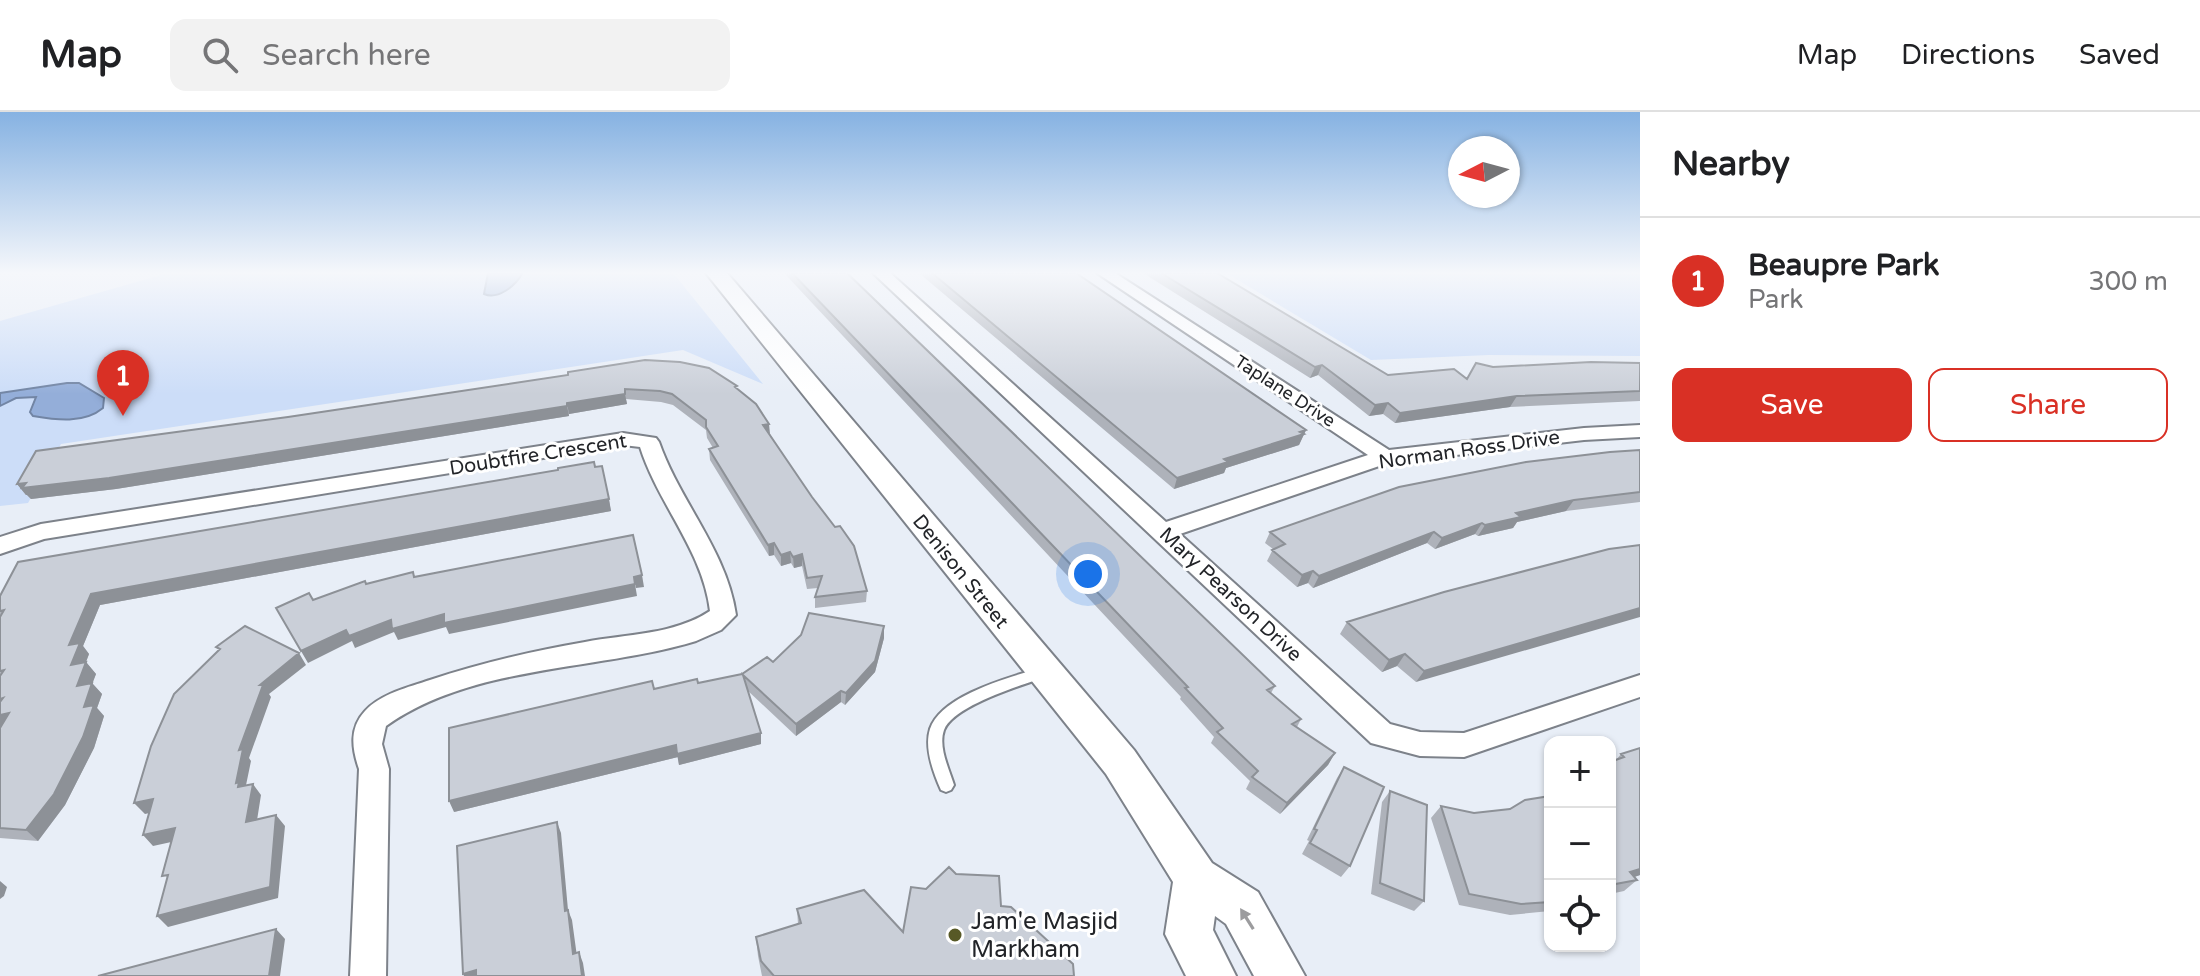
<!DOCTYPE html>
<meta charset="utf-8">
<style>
body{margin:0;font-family:"Varela Round",sans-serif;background:#f2f2f2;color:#202124}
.controls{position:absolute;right:24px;bottom:24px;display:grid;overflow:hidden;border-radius:16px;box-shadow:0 2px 6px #0004}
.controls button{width:72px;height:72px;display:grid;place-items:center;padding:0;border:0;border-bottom:2px solid #e0e0e0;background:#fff;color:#202124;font:40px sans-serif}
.compass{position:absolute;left:1448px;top:24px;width:72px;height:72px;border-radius:50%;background:#fff;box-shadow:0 2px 6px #0004;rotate:264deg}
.you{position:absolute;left:1088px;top:462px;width:28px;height:28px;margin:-20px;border:6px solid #fff;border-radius:50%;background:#1a73e8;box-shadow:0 0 0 12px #1a73e833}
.badge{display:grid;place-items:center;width:52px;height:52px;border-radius:50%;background:#d93025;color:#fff;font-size:26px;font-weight:700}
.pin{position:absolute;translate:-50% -66px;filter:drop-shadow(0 2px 4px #0008)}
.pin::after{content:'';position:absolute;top:42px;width:28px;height:24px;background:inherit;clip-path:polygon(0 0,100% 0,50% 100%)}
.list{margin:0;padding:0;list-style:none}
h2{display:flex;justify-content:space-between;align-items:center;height:104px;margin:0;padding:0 32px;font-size:34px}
h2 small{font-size:26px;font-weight:400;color:#757577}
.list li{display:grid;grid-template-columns:52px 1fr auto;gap:24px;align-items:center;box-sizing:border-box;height:128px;padding:0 32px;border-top:2px solid #e0e0e0}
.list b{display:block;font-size:30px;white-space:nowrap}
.list p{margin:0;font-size:26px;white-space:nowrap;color:#757577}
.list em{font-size:26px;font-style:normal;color:#757577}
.actions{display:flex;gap:16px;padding:24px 32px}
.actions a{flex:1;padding:18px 0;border:2px solid #d93025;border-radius:16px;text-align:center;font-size:28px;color:#d93025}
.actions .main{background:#d93025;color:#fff}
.icon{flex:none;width:44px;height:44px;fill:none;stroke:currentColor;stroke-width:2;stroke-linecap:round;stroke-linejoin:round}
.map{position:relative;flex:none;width:1640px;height:864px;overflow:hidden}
header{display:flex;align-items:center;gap:48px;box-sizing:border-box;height:112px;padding:0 40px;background:#fff;border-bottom:2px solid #e0e0e0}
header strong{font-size:38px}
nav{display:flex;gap:44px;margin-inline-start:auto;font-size:28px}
.search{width:560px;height:72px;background:#f2f2f2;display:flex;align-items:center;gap:20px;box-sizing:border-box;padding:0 28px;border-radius:16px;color:#757577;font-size:30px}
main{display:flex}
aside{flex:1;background:#fff}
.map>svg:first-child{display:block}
</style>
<header>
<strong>Map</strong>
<div class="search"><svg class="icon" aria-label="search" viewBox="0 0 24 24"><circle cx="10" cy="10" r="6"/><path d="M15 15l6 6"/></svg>Search here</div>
<nav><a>Map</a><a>Directions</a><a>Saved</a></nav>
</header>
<main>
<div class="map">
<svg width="1640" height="864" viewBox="0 0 1640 864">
<rect width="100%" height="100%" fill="#e8eef7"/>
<!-- green -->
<path fill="#ccddf8" d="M168,161H673L763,272L683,238L61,332L28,391L0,394V209Z
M1226,161H1640V244L1489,243L1371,248Z"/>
<!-- water -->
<path fill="#94aed9" stroke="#7285a4" stroke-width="2" d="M488,161H522V162C515,174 498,188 484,182Z
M67,271H79L104,286L103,296C84,312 56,308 33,304L30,300L36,285L16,286L0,294V281Z"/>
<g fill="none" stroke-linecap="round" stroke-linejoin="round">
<defs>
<path id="service" d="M1043,555L1048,556L1050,560L1048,564C1023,573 954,593 944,618C938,635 949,657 954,673L951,678L946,680L941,678C933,660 924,636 930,617C942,582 1012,565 1043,555Z"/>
<path id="minor" d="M873,161H890L1166,410L1368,343L1097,161H1115L1389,338L1584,316L1640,313V325L1584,328L1388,351L1180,422L1390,612L1420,620L1464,621L1640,563V585L1464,645L1420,644L1371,631Z
M623,321L656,326L659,330C680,390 727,439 736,503L721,518L696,529C598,559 473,552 386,614L382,632L389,657L386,864H350L359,657C352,637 349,616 365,599C380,582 409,575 430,568C481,551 533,539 585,530C626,522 674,523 710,499C703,439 658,392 640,335L623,333L44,427L0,442V425L41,412Z"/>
<path id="tertiary" d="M706,161H727L1134,638L1212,751L1258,780L1305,864H1254L1226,812L1215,804L1213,818L1236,864H1186L1165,822L1173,770L1106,662Z"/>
</defs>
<!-- service casing -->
<use href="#service" stroke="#7d828a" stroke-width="4"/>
<!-- minor casing -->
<use href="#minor" stroke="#7d828a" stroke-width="4"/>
<!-- tertiary casing -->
<use href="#tertiary" stroke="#7d828a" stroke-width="4"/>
<!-- service -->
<use href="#service" fill="#fff" fill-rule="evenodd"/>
<!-- minor -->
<use href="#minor" fill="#fff" fill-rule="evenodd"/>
<!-- tertiary -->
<use href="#tertiary" fill="#fff" fill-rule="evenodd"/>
</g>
<!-- wall -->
<path fill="#aeb2ba" d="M784,161H847L1275,574L1271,581L1301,607L1297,615L1335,641L1328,653L1280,702L1246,677L1250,669L1211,631L1214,625L1180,587L1181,585Z
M919,161H1076L1306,318L1299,333L1226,356L1224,361L1174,377Z
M1143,161H1217L1388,263L1467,267L1493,255L1640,251V289L1510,295L1395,311L1383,302L1369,304L1318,263L1310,266Z
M568,263L738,277L770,322L867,479L866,490L815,496V485L818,476L807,477L802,454L794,456L791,451L781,454L774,443L769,444L710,348L709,337L713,336L707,326L706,318L673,293L661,290L626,287L627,292L569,302V304L116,377L31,387L27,383H26L17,372L288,305Z
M1640,338V390L1566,399L1517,410L1513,416L1478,424L1475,422L1435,437L1427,431L1313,476L1308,471L1297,475L1267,449L1273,437L1265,431L1270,420Z
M602,354L611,399L100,493L83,534L89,542L86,550L96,562L92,571L102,582L97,596L104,604L94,636L65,693L38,729L0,726V484Z
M1609,437L1416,570L1397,554L1382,560L1340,522L1347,510Z
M884,514V526L875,560L845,593L841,590L796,624L747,578L761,632L679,653L678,645L454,700L654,577L698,571L742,562Z
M1640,636V763L1634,765L1637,768L1624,779L1610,782V650L1616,648L1621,642Z
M1344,655L1350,754L1341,765L1302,742L1309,729L1307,728L1337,666Z
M1390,679L1424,789L1414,799L1371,782L1382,690Z
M1550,683V799L1510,803L1459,793L1431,706L1441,694L1474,701L1510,697Z
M956,762L1001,794L1074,864H762L758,844L756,825L798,812L797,797L903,820L926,777Z"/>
<!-- shaded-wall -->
<path fill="#8d9197" d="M1322,253L1318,263L1310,266L1315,255Z
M625,282L627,292L569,302L567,291Z
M1517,284L1510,295L1395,311L1400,301Z
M1388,291L1383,302L1369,304L1375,293Z
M567,294L569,304L116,377L31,387L27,383H26L17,372Z
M769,312L770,322L763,313Z
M1306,318L1299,333L1226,356L1224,361L1174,377L1177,366L1224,347Z
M609,387L611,399L100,493L83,534L89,542L84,555L86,550L96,562L87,586L77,574L71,553L69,533L91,482Z
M1574,388L1566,399L1517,410L1513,416L1478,424L1485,413L1516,401Z
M1482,411L1475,422L1435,437L1442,426Z
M1434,420L1427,431L1313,476L1319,464Z
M774,431V443L769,444L768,433Z
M790,440L791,451L781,454V443Z
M802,442V454L794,456L793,445Z
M1313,459L1308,471L1297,475L1302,463Z
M642,463L644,475L636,476L634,465Z
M635,472L637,484L449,522L446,515L398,528L394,520L355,536L352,529L308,551L301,539L346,518L391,508L444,502Z
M1640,496V505L1416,570L1424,559Z
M884,514V526L875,560L845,593L846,581Z
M299,541L306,553L269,582L271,585L249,646L251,649L245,678L247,686L236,671L239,638L260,573Z
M1405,542L1397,554L1382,560L1389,548Z
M92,571L102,582L97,596L104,604L94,636L65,693L38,729L26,718L84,595Z
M841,579V590L796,624V612Z
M9,601L0,617V603Z
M761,621V632L679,653L677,642Z
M676,633L678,645L454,700L449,689Z
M1335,641L1328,653L1280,702L1287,691Z
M253,672L261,683L255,721L246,710Z
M153,687L163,698L145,702L134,691Z
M276,703L285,714L278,786L168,815L157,804Z
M557,710L561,721L568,798L572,808L578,852L573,842L565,799Z
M175,716L185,727L153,734L143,723Z
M1640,757V763L1617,771L1630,760Z
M0,769L7,775L4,784L0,787Z
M276,817L285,827L280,864H269Z
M579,840L583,851L585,864H582Z
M476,858L480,864H464L463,862Z"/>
<!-- building -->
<path fill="#cacfd8" stroke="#8d9197" stroke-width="2" d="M792,161H847L1275,574L1267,578L1301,607L1292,612L1335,641L1287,691L1252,665L1258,659L1217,620L1223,616L1185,576L1188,575Z
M932,161H1076L1306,318L1300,320L1304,322L1224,347L1228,350L1177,366Z
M1161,161H1217L1388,263L1454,257L1467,267L1476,251L1493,255L1591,250L1640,251V279L1517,284L1400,301L1388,291L1375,293L1322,253L1315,255Z
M645,248L680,250L709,256L737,274L735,275L756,292L769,312L763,313L812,385L835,415L840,414L854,434L867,479L815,485L822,464L807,466L802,442L793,445L790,440L781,443L774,431L768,433L709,337L718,334L706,315V308L672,282L660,279L625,277V282L567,291V294L109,366L22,376L26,371L17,372L36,339L288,305L568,263V260Z
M1640,338V380L1574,388L1516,401L1521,405L1485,413L1482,411L1442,426L1434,420L1319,464L1313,459L1302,463L1272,438L1285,432L1270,420L1399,375L1526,350L1610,340Z
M594,350L595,355L602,354L609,387L91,482L69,533L80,531L71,553L86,550L77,574L92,571L84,595L94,593L83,625L54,682L26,718L0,716V616L9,601L0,603V590L3,586L0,587V564L4,558L0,559V505L4,498L0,499V484L18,450L558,358V356Z
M633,423L642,463L634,465L635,472L444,511V502L392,517L391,508L349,524L346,518L301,539L276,496L309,481L313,488L365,469L366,472L413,460L414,465Z
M1640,433V496L1424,559L1405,542L1389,548L1347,510L1444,480L1609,437Z
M809,501L884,514L875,549L846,581L841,579L796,612L743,563L761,621L677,642L676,633L449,689V616L652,569L654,577L697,567L698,571L742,562L767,545L773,550L801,523Z
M245,514L299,541L260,573H263L239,638L243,637L236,671L239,670L238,675L253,672L246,710L276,703L270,775L157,804L168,763L162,764L175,716L143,723L153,687L134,691L151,634L174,582L220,537L216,535Z
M1640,636V757L1630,760L1637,768L1610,773V650L1624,645L1621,642Z
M1344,655L1384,675L1350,754L1310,731L1317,718L1314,717Z
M1390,679L1427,693L1424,789L1380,771Z
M1550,684V790L1521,792L1469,782L1441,694L1474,701L1510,697L1525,688Z
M557,710L565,799L568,798L573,842L579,840L582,864H476V858L463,862L457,734Z
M949,755L956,762L999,764L1001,794L1011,795L1073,852L1074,864H774L761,849L756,825L801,811L797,797L864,778L903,820L911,775L926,777Z
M276,817L269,864H98Z"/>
<!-- one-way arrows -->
<defs><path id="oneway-solid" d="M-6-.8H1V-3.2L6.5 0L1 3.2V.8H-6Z" transform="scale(2)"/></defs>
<use fill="#9c9c9e" href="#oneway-solid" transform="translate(1247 807) rotate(-122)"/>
<!-- sky -->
<linearGradient id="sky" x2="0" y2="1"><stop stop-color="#86b2e2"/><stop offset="0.57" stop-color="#f5f7fb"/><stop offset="1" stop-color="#f5f7fb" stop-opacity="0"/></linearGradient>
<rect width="1640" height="282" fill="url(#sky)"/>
<!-- markers -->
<circle fill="#575926" stroke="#fff" stroke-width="3" cx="955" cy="823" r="8"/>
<g text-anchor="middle" stroke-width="6" stroke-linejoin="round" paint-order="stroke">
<!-- far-street labels -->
<g font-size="18" fill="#222428" stroke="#fff">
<text transform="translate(1285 279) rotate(33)" y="6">Taplane Drive</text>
</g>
<!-- street labels -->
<g font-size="20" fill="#222428" stroke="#fff">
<text transform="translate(1469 337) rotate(-8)" y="7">Norman Ross Drive</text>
<text transform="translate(538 342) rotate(-9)" y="7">Doubtfire Crescent</text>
<text transform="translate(961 459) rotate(51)" y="7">Denison Street</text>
<text transform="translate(1231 482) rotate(43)" y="7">Mary Pearson Drive</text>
</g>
<!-- near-poi labels -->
<g font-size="24" fill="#222428" stroke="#fff" text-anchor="start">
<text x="971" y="817">Jam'e Masjid<tspan x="971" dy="28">Markham</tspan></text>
</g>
</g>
</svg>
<div class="controls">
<button>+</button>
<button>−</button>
<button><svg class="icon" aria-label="locate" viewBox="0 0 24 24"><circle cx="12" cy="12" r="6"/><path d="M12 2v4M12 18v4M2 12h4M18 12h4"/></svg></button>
</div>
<svg class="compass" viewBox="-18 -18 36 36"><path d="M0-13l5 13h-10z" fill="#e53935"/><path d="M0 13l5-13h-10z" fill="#757577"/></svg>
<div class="you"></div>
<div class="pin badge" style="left:123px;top:304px">1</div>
</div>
<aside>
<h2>Nearby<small></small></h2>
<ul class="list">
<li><span class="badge">1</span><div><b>Beaupre Park</b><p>Park</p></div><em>300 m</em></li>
</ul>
<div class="actions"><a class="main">Save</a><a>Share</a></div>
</aside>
</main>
